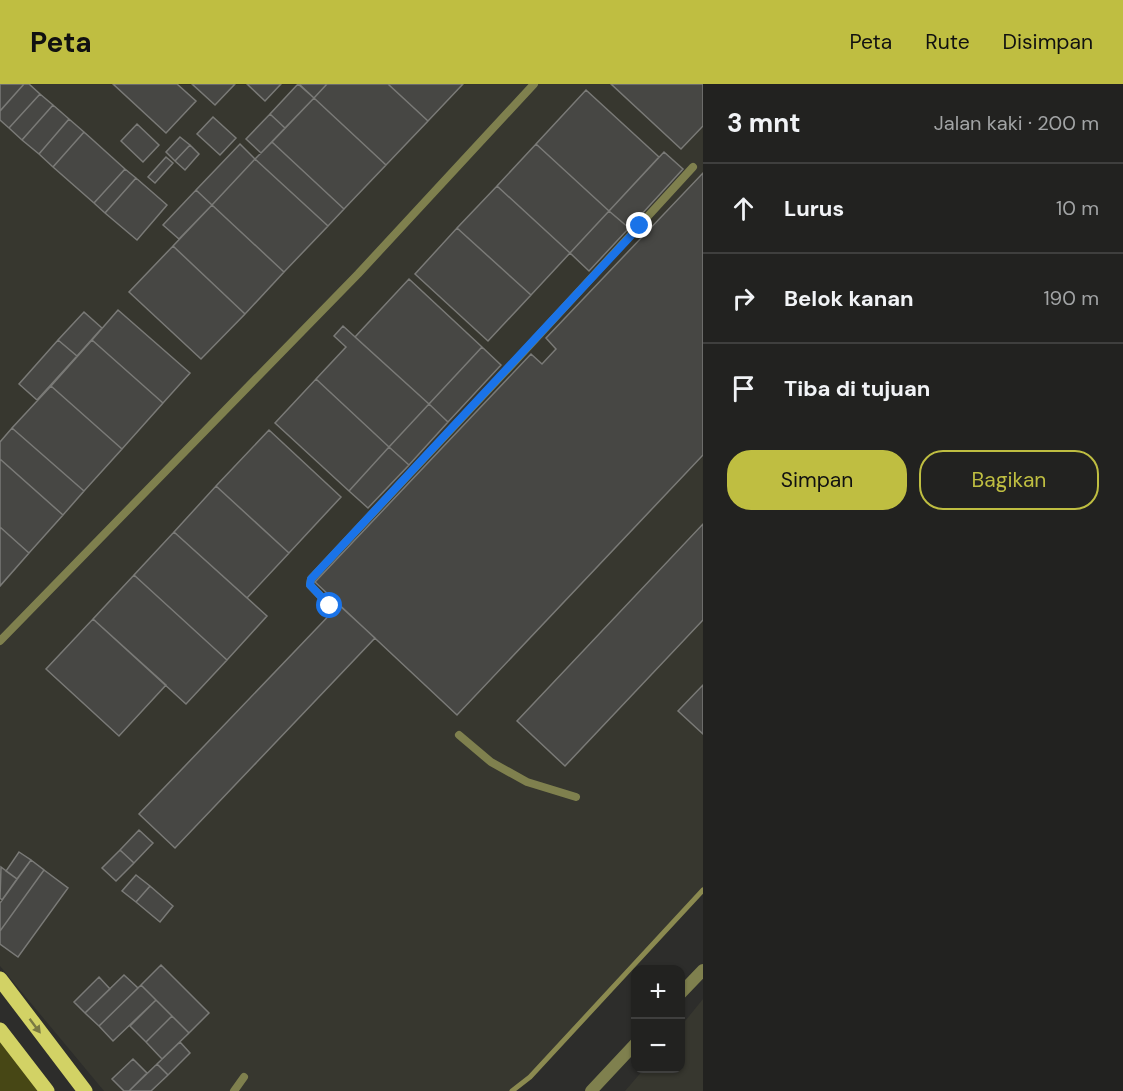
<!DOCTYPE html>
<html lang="id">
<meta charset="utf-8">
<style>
body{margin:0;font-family:"DM Sans",sans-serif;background:#2a2a29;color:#f1f3f6}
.controls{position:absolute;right:18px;bottom:18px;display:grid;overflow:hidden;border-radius:12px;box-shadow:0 2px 4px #0004}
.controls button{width:54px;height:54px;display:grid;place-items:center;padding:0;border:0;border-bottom:2px solid #3f3f3e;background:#222220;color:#f1f3f6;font:30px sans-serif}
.stop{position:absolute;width:18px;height:18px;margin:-14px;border:4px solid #1a73e8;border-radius:50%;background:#fff}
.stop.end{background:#1a73e8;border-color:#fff;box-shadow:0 2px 6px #0008}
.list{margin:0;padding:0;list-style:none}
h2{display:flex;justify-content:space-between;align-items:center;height:78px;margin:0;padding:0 24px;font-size:26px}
h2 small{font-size:20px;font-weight:400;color:#a2a4a5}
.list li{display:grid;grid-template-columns:39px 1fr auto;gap:18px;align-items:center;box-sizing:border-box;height:90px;padding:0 24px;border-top:2px solid #3f3f3e}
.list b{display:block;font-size:22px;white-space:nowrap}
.list em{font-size:20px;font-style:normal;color:#a2a4a5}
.actions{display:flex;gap:12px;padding:18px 24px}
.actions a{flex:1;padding:14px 0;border:2px solid #bfbe41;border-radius:24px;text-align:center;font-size:21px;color:#bfbe41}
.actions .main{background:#bfbe41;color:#111}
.icon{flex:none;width:33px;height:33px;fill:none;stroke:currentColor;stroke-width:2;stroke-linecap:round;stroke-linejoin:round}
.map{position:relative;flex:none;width:703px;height:1007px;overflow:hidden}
header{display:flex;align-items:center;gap:36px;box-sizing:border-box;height:84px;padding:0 30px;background:#bfbe41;color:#111}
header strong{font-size:28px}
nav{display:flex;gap:33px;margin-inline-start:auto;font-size:21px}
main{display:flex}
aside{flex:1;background:#222220}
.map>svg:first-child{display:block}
</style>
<header>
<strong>Peta</strong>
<nav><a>Peta</a><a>Rute</a><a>Disimpan</a></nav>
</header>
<main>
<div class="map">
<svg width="703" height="1007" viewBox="0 0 703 1007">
<rect width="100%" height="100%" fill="#2d2d2b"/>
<!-- built -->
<path fill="#37372f" d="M0,0H703V807L530,993L512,1007H104L0,882Z
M703,915V1007H625L644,985L680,984L681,942Z"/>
<!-- green -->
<path fill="#474715" d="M0,947L47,1007H0Z"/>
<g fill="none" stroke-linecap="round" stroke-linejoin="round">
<!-- stream -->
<path stroke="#8b8a50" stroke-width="5" d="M512,1007L530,993L703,806"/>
</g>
<!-- building -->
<path fill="#474744" stroke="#7a7a77" stroke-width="1.5" d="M0,0H24L0,27Z
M24,0H29L40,10L9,44L0,36V27Z
M113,0H177L196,17L166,49Z
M192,0H235L215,21Z
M247,0H281L265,17Z
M298,0L314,14L285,44L270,30Z
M299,0H327L314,14Z
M327,0H388L428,37L386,81L314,14Z
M388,0H463L428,37Z
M611,0H703V42L681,65Z
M586,6L659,73L609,127L536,60Z
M40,10L53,21L22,56L9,44Z
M314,14L386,81L344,125L272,58Z
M53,21L69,35L39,70L22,56Z
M270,30L285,44L261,69L246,55Z
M213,33L236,54L220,71L197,50Z
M69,35L84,48L53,83L39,70Z
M137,40L159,61L143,78L121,57Z
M84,48L125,85L94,119L53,83Z
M180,53L190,61L175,77L166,68Z
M272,58L344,125L328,142L255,75Z
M240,60L255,75L212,121L196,106Z
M536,60L609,127L570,169L497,102Z
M190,61L199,70L185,86L175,77Z
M664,68L683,85L629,144L609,127Z
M166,73L173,79L155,99L148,93Z
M255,75L328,142L284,188L212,121Z
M125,85L136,94L105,129L94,119Z
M703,89V371L457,631L315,498L531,270L542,280L556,265L546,254Z
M136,94L167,121L137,156L105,129Z
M497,102L570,169L531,211L457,144Z
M196,106L212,121L179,155L163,141Z
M212,121L284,188L245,230L173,162Z
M609,127L629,144L589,187L570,169Z
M457,144L531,211L488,257L415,190Z
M173,162L245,230L201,275L129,208Z
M409,195L482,263L429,320L355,253Z
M118,226L190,289L163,319L92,256Z
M84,228L102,244L77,272L58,256Z
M343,242L429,320L389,363L316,295L346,263L334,252Z
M58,256L77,272L37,316L19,300Z
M92,256L163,319L122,365L51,302Z
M482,263L501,281L448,338L429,320Z
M316,295L389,363L349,407L275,339Z
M51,302L122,365L84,407L12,344Z
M429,320L448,338L409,381L389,363Z
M12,344L84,407L63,431L0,375V358Z
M269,346L341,413L289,469L216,402Z
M389,363L409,381L368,424L349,407Z
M0,375L63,431L29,469L0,443Z
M216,402L289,469L247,514L174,448Z
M703,440V536L565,682L517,637Z
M0,443L29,469L0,502Z
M174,448L267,532L227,576L134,491Z
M134,491L227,576L186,620L93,535Z
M339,521L375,554L175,764L139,730Z
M93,535L166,601L119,652L46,585Z
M703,601V650L678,627Z
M139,746L153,759L134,779L120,766Z
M120,766L134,779L116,797L102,784Z
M19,768L31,776L17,795L6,787Z
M31,776L44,786L0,847V819Z
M1,783L17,795L2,816L0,814Z
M44,786L68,804L18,873L0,860V847Z
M136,791L150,802L136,818L122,807Z
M150,802L173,822L160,838L136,818Z
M161,881L209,929L189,949L141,901Z
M124,891L138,904L99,942L85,929Z
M99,893L110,905L85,929L74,918Z
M141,901L156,916L113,957L99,942Z
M156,916L172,932L146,958L130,942Z
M172,932L189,949L162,975L146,958Z
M180,958L190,969L168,991L157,980Z
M133,975L147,989L129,1007H124L112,995Z
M157,980L168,991L151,1007H129Z"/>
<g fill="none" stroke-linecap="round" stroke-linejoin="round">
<!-- lane -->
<path stroke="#7f804e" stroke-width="8" d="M330,522L310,501L311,495L517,275L693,83
M0,557L358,190L534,0
M459,651L491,678L527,698L576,713
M234,1007L244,993"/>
<!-- street -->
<path stroke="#7f804e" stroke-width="12" d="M680,910L703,886
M591,1007L636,959"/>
<!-- primary -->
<path stroke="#d2d265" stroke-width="15" d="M0,895L85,1007
M0,946L47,1007"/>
</g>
<!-- one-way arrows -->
<defs><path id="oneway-solid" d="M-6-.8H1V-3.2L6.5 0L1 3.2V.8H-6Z" transform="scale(1.5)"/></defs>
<use fill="#7a7a43" href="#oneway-solid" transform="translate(35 942) rotate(53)"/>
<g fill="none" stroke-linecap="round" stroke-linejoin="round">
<!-- route -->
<path stroke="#1a73e8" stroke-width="8" d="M330,522L310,501L311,495L640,142"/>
</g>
</svg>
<div class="controls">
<button>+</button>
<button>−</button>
</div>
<div class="stop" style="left:330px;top:522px"></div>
<div class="stop end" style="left:640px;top:142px"></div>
</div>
<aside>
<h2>3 mnt<small>Jalan kaki · 200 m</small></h2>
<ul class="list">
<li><svg class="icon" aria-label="ahead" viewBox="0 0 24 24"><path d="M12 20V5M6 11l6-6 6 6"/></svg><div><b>Lurus</b></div><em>10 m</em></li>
<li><svg class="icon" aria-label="right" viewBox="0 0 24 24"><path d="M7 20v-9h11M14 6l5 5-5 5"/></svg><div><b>Belok kanan</b></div><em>190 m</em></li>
<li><svg class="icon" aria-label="arrive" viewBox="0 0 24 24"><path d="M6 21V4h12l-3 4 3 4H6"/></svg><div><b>Tiba di tujuan</b></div></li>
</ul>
<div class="actions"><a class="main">Simpan</a><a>Bagikan</a></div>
</aside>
</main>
